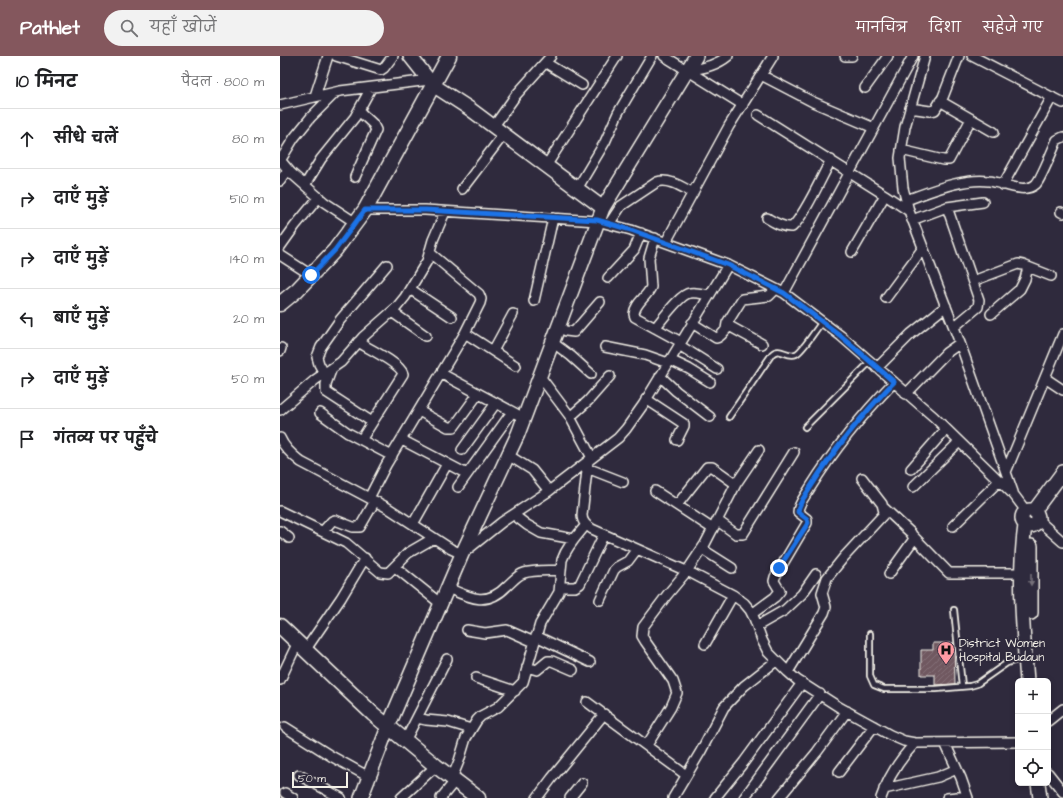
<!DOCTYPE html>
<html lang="hi">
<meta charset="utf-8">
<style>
body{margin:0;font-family:"Architects Daughter","Playpen Sans Deva",sans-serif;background:#f2f2f2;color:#202124}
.controls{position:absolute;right:12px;bottom:12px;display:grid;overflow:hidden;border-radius:6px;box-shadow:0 2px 6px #0003}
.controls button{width:36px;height:36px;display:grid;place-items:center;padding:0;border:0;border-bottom:1px solid #e0e0e0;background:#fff;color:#202124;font:20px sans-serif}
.scale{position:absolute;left:12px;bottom:10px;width:56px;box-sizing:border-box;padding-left:4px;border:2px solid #f4f1e8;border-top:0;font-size:11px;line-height:14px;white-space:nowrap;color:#f4f1e8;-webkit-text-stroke:3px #2f2a3d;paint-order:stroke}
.stop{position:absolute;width:12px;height:12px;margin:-9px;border:3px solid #1a73e8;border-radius:50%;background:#fff}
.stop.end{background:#1a73e8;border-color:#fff;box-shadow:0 1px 4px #0008}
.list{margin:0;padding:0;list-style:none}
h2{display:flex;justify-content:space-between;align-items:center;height:52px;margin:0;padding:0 16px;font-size:17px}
h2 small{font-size:13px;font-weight:400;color:#757577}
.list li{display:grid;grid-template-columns:26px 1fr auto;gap:12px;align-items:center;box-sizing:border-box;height:60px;padding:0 16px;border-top:1px solid #e0e0e0}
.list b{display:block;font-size:15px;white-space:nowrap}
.list em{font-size:13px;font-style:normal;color:#757577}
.icon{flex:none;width:22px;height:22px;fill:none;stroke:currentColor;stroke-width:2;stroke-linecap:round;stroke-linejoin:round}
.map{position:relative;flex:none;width:783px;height:742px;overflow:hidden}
header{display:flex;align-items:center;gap:24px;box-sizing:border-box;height:56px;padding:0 20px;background:#84575d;color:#fff}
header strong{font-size:19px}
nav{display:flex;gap:22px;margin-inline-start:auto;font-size:14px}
.search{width:280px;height:36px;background:#f2f2f2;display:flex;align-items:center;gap:10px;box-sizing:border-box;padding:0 14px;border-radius:22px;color:#757577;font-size:15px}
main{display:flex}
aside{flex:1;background:#fff}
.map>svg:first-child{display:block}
</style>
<header>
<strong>Pathlet</strong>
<div class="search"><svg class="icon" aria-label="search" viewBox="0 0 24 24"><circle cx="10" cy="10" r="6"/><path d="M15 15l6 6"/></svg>यहाँ खोजें</div>
<nav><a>मानचित्र</a><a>दिशा</a><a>सहेजे गए</a></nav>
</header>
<main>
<aside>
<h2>10 मिनट<small>पैदल · 800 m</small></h2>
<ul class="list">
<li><svg class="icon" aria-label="ahead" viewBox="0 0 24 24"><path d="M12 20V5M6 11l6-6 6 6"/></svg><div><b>सीधे चलें</b></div><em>80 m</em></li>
<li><svg class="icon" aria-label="right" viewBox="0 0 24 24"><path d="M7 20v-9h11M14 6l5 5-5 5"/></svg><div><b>दाएँ मुड़ें</b></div><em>510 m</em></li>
<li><svg class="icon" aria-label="right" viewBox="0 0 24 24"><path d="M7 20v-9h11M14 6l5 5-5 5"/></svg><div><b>दाएँ मुड़ें</b></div><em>140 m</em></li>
<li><svg class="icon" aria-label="left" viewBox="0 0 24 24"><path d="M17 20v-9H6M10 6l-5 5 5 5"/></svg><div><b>बाएँ मुड़ें</b></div><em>20 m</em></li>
<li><svg class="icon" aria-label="right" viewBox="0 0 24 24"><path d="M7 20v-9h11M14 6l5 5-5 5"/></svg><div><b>दाएँ मुड़ें</b></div><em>50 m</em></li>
<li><svg class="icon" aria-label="arrive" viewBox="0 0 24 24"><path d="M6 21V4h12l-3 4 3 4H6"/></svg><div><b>गंतव्य पर पहुँचे</b></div></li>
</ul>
</aside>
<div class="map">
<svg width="783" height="742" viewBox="0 0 783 742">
<defs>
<pattern id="building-hatch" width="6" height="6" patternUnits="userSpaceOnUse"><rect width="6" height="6" fill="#6f5861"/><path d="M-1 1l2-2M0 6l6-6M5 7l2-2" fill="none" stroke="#847078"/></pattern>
</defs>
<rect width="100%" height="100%" fill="#2f2a3d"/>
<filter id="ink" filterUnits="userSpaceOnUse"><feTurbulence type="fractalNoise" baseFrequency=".025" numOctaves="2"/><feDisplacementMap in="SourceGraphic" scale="8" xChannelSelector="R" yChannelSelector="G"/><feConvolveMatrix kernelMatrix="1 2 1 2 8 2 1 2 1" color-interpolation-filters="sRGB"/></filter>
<g filter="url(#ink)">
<!-- building -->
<path fill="url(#building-hatch)" stroke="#f4f1e8" d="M653,587H674L675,628L655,629V619H641V594H653Z"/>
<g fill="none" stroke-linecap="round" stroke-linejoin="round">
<defs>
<path id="lane" d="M449,361L492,298C500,290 507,302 516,298C523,295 536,273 542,266
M525,371L590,306
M674,554L682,630
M590,578V620L594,629L604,633H656L690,630L697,628L727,607L743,602"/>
<path id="street" d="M56,0L101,14L104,12L113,0
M384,0L463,49
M565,0H572
M645,0L625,71L620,102L623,132L629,155L680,287L733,436
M692,0L783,47
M266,7L302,29
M408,14C421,13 437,9 448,0
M481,19L533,46L594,72
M585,32L608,0
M35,40L48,0
M660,45L714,76
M0,49L60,35L150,24
M630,52L650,55L655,54L663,41L679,0
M478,59L605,139L629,155
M214,70L236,39L271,0
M621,94L663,104H669L691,63
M0,104L11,117L44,146L76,167
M0,105L14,82L31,61L56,36
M266,110L337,0
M75,121L96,74L93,68L79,55
M0,125L8,114
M25,129L41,103L75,61L91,32
M723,129L772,41
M182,133L224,78
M297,133L325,86L338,57L372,0
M626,144C652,135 681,122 709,125C722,126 744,139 756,128C761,123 773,93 777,84L783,81
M667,151L699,244L698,251L674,271
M85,154H145L317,165L351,174L448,209L504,237L561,280L654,361L734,439L746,455
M781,156L783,157
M487,162C494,166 503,172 512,171C525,159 541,122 551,104
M632,164L667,151L703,146
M329,168L341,150L377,126C389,122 402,131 413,137
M375,182L369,202L371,231C367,241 355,247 354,258L355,261L401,286
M386,186L449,70L493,0
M0,191L15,170L39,141
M572,196L605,139
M0,199L31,219
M328,222L354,194L361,177
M693,225L738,208L743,209L771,220
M130,233L172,261
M504,237L633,0
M606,242L643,192
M254,245L273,162
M112,256L146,280
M711,258L740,233L745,223L748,211
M412,267L436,282C443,281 444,272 451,271L482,288
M277,271L286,275L294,276L320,246
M375,272C382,264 400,238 410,237C416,236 423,238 429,239
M446,273L447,267L462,243L489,240L496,233
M185,277L236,310
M78,286C88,292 121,308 123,318L81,384
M272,286L291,300L311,318
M399,289L437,313
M325,291L365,299L388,307
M0,295L1,292
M213,295L233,258
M390,304L409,313L430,326
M52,312L46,328V336L92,366
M597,312L631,278L666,250
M44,317L39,308L37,301L41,291L60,264L107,209
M162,318L244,362
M259,319L289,359L312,402
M380,320L396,335L430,361
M765,322L783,334
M626,338L666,297L680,287
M366,343L404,368V370L397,384
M0,354L35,324L61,306L83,281L116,252L125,241L147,205L153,184L165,156
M139,355L168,371H174L198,338
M40,357L68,377L112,400
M290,361L308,345L330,320
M0,382C4,392 12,399 21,406L108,452L171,493L182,498L222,466L269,435L338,382L346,373L363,349L448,209
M122,384L187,418
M182,394L216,347
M228,399L252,414L269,435
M308,405L302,459C302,466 306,469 312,473L413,518L453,539L464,547L470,554L474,562L482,584L488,596L508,616L517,624L559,651L610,679L624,685L635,687L738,686
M307,412L343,426
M631,413L666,373
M726,416L783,278
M178,431L232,356
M633,431L679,386
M375,435L433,473
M89,442L106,409L185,277L200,247L201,243L199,238L149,196
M397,449L427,411H432L456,428
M604,452L631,477L634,483L609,518
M0,455L66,487L100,516L108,517L128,497L154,482
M234,459L247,469L261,477L294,483
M758,464L783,486
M438,465L456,478H463L514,396
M133,468L167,408
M673,470L719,425
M0,475L9,482
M43,475L52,465L55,464L73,471H80L95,445
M633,480L669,517H741
M422,493L452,512
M115,511L161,548
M280,531H295L300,528L324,478
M168,532C190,542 207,551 227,530C232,526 237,519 244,517C253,514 271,515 281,514
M320,544L334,514L337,511L348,505L357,493
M472,558L495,541L500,535L494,525L495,521L527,467V463L518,456C518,448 526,439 530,432C555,392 581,360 614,326
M477,570L505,554L522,538L536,518
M187,574L205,577L227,574L254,586
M256,580L310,606
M425,588L453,539
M26,593L61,542L85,502
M247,611L257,614L268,605H272L293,614
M508,616L544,557L546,551L542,537L547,522L564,501L603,459L604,456L602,448L582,422
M196,622L235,635
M0,624L18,586
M307,646L406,719
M137,662L146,664L168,666L191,673
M768,665L783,653
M5,671L51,700L89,721
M125,685L167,603
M665,687L681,722L688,742
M367,689L391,651L397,637L393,625L365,585L362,580L363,571L387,539L407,515L425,488L456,428L479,394
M559,716L594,670
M768,717L783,736
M19,719L61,742
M172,722L179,705L186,682L197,664L201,660L218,651L243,626L260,568L279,536L282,504C287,490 297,480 306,469
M604,733L658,721L677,713
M5,737L13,742
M121,742L156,710
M161,742L175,725
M257,742L272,722L324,658
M290,742L302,727
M393,742L421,695L444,651L464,630L496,605
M435,742L464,706L522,627
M464,742L540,638
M499,742L537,696L567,655
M601,742C608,721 620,703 635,687
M667,742L687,740"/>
<path id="secondary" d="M130,0L153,29L190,53L323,152
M742 462a8 8 0 1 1 16 0a8 8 0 1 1-16 0Z
M754,455L783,416
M745,469C738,521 743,573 747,625
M751,557V490
M758,727L760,742
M81,742L108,671L182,498L238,378L323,152L416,0"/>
<path id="primary" d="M0,248L17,234L55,194L85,154L169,0
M0,570L93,658L156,710L198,742"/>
</defs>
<!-- lane casing -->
<use href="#lane" stroke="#f4f1e8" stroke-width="8"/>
<!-- street casing -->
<use href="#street" stroke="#f4f1e8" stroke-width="12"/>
<!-- secondary casing -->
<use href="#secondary" stroke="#f4f1e8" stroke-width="16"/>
<!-- primary casing -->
<use href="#primary" stroke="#f4f1e8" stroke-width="17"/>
<!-- lane -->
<use href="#lane" stroke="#2f2a3d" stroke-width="4.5"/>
<!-- street -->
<use href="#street" stroke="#2f2a3d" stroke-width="9"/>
<!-- secondary -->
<use href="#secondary" stroke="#2f2a3d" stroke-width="13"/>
<!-- primary -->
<use href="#primary" stroke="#2f2a3d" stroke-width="14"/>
</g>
<!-- one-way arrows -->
<defs><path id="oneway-solid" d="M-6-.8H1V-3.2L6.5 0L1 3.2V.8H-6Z"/></defs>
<use fill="#747079" href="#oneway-solid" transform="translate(751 524) rotate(90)"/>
</g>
<g fill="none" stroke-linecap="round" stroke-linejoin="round" filter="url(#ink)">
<!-- route -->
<path stroke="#1a73e8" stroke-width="5" d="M31,219L55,194L85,154H146L317,164L351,174L448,209L504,237L561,280L614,326C581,360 555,392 530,432C526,439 518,448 518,456L527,463L528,467L499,512"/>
</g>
<!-- icons -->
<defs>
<symbol id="hospital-pin" viewBox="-11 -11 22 30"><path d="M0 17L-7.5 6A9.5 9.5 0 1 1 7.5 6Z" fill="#ff9aa2" stroke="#2f2a3d"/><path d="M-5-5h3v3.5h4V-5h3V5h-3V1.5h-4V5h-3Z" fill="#111"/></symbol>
</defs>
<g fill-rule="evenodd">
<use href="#hospital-pin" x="656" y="584" width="20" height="27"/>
</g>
<g text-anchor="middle" stroke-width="3.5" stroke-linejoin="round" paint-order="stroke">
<!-- poi labels -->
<g font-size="12" fill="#f4f1e8" stroke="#2f2a3d" text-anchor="start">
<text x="679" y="591">District Women<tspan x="679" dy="14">Hospital Budaun</tspan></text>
</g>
</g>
</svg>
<div class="controls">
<button>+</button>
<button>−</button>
<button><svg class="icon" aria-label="locate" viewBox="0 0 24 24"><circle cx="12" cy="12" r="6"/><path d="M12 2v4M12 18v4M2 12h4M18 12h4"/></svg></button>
</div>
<div class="scale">50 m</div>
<div class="stop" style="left:31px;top:219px"></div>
<div class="stop end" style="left:499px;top:512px"></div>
</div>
</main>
